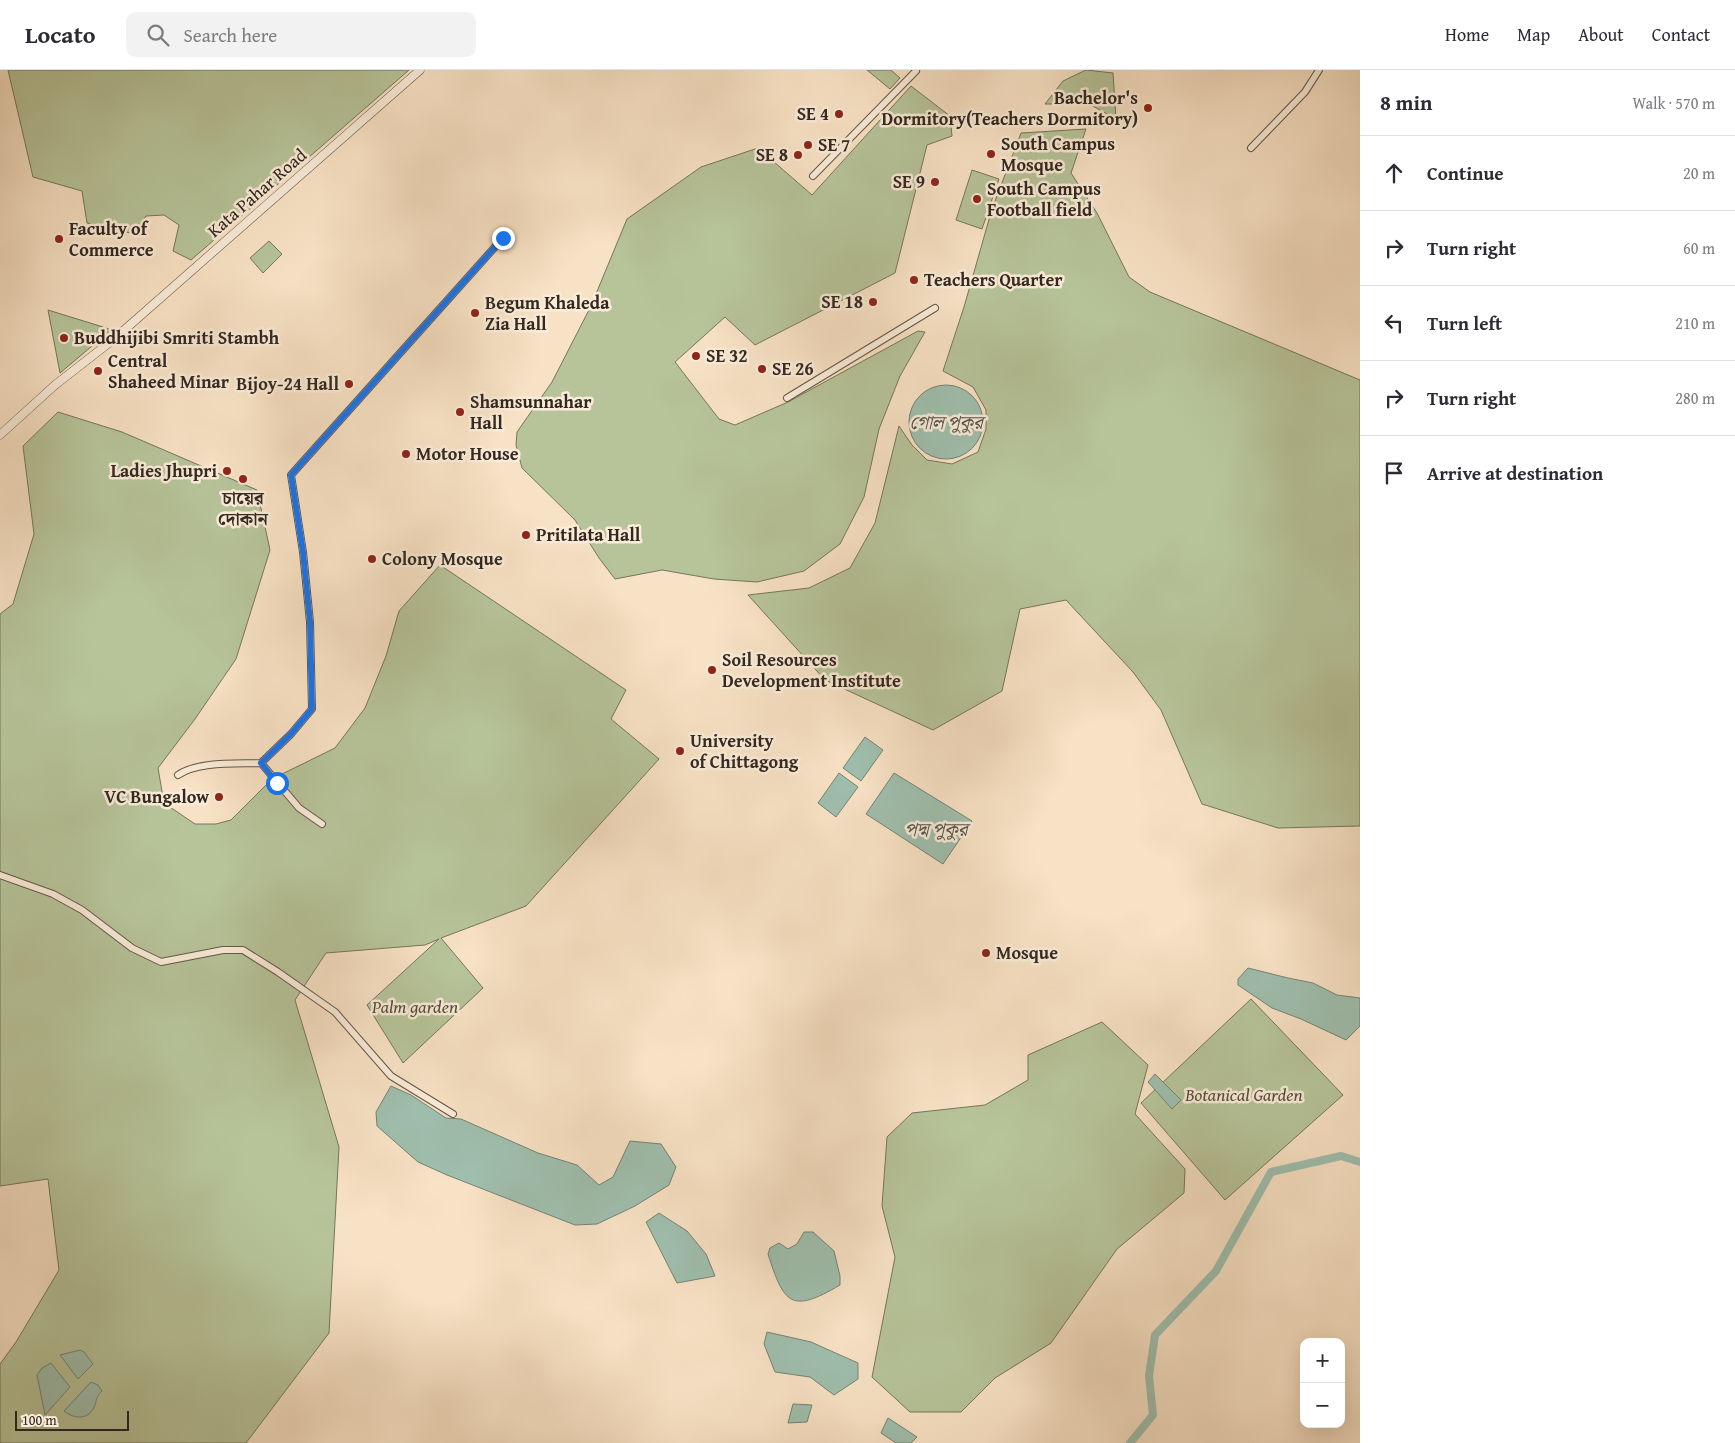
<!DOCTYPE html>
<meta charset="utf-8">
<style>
body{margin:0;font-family:"Gentium Book Plus","Noto Serif Bengali",serif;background:#f2f2f3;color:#2b2b33}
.controls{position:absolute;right:15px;bottom:15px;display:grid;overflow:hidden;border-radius:10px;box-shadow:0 5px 20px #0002}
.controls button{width:45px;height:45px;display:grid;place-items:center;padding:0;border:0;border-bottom:1px solid #e1e1e2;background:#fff;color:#2b2b33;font:25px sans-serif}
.scale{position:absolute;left:15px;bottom:12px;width:114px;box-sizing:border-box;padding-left:5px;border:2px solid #332820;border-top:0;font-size:14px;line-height:18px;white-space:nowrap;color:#332820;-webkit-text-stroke:4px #faecd9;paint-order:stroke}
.stop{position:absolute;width:15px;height:15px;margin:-11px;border:4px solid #1a73e8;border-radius:50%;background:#fff}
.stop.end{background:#1a73e8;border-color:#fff;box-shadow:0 1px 5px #0008}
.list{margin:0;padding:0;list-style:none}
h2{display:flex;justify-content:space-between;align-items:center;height:65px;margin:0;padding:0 20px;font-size:21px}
h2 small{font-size:16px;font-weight:400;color:#7c7c81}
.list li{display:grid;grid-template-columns:32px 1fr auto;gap:15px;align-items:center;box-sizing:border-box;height:75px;padding:0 20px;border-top:1px solid #e1e1e2}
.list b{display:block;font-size:19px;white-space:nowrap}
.list em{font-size:16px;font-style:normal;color:#7c7c81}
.icon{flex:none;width:28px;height:28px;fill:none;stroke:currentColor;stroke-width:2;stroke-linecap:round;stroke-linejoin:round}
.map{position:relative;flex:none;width:1360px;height:1373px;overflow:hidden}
header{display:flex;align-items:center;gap:30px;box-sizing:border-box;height:70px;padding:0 25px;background:#fff;border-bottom:1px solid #e1e1e2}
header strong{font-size:24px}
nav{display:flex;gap:28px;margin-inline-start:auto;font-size:18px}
.search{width:350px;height:45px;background:#f2f2f3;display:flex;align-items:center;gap:12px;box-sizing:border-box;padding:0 18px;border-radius:10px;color:#7c7c81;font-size:19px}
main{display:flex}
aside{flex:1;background:#fff}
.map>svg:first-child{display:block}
</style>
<header>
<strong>Locato</strong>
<div class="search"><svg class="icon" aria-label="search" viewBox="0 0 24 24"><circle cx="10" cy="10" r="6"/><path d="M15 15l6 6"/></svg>Search here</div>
<nav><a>Home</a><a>Map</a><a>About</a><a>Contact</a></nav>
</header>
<main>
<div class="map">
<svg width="1360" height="1373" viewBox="0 0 1360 1373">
<rect width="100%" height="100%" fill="#f8e2c5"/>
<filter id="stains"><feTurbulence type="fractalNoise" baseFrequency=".004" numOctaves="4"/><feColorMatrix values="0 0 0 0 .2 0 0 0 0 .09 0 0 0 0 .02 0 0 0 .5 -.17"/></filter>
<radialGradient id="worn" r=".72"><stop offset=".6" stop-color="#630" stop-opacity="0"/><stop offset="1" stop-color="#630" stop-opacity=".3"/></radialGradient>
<!-- green -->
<path fill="#b7c49a" stroke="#75765d" d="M8,0H409L191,190L173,181L179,155L164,145L146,146L135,164L87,153L82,121L33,107Z
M867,0H891L900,8L890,19Z
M1086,0L1113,3L1116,49L1089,34H1045L1063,11Z
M911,16L950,46L952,66L927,75L895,203L755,275L725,247L675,292L719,349L735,355L788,332L918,261L925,262L900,306L879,359L864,427L840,474L804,501L757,512L714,509L662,500L615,509L599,488L575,450L522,398L516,375L517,362L552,312L591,236L627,149L701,97L758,78L812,125Z
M1086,59L1071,103L1097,143L1129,207L1150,222L1360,310V756L1278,758L1202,734L1161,640L1133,602L1066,530L1020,539L1002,621L933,660L825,610L748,525L809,518L850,498L875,453L899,356L912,375L927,390L952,394L978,382L986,359V340L973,317L943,301L964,237L992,139L1021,63Z
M972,100L999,109L982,159L956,150Z
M269,171L282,184L263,203L250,188Z
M48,240L103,257L111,260L60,303Z
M58,342L122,362L257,420L270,480L236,589L195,649L158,698L164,733L195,754H216L231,750L268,713L278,706L335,678L365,638L386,586L399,541L440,495L626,620L611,649L659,689L526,836L441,868L483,918L403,993L367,935L439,869L425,875L326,883L295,930L339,1077L329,1263L246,1373H0V1294L16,1272L59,1200L48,1109L0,1116V544L13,534L34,464L23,376Z
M1251,929L1343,1025L1225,1130L1141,1033Z
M1102,952L1148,995L1135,1044L1185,1099L1184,1123L1117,1179L1051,1273L995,1308L961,1342H910L872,1307L895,1187L882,1136L887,1067L912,1043L985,1035L1028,1010V985Z"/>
<!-- water -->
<path fill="#9fbfae" stroke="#748375" d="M909 352a37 37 0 1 1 74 0a37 37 0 1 1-74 0Z
M865,667L883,680L861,711L843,698Z
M839,703L858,717L836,747L818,733Z
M894,703L972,751L943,794L866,744Z
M1248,898L1288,908L1313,913L1337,925L1360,928V956L1346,970L1301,949L1272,938L1238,915V909Z
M1155,1004L1181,1030L1172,1039L1148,1012Z
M391,1016L411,1025L446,1048L461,1049L538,1083L577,1095L599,1115L613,1107L630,1071L661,1074L676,1097L669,1115L635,1136L597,1154L575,1155L447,1105L418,1092L377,1056L376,1042Z
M659,1143L687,1161L706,1184L715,1206L677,1213L646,1152Z
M804,1162H813L834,1181L840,1206V1215C791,1244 784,1234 768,1184L770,1178L779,1173L788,1179L797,1174Z
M767,1262L811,1272L858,1293V1309L834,1325L810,1307L775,1302L764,1274Z
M80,1280L84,1282L93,1294L78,1309L60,1285Z
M51,1293L70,1317L45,1345L37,1305L42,1298Z
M91,1312L98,1315L102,1321C97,1326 97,1328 95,1335C89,1351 74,1349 64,1341Z
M793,1334L812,1335L807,1352L788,1353Z
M888,1348L917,1367L911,1373H896L881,1363Z"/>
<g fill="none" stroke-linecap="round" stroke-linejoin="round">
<!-- canal -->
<path stroke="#9fbfae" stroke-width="8" d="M1130,1373L1153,1345L1149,1306L1155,1265L1216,1201L1271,1102L1341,1086L1360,1092"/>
<defs>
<path id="minor" d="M1251,78L1305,22L1319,0
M813,106L916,1
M787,328L935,238
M261,693L299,738L322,754
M178,705C198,691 237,694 261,693L291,664L312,639L310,552L303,482L291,405L503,168
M0,805L53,824L82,840L132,878L161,892L223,880H243L278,902L335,942L391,1006L453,1044"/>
<path id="tertiary" d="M0,365L55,315L114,269L420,0"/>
</defs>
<!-- minor casing -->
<use href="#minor" stroke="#645649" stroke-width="8"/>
<!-- tertiary casing -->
<use href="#tertiary" stroke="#645649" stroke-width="9"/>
<!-- minor -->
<use href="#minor" stroke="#faecd9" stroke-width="6"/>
<!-- tertiary -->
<use href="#tertiary" stroke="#faecd9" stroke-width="8"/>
</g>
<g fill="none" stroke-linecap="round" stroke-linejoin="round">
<!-- route -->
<path stroke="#1a73e8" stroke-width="6" d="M277,713L261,693L291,664L312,639L310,552L303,482L291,405L503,168"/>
</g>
<!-- markers -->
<g fill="#8f2418" stroke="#faecd9" stroke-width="2">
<circle cx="1148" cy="38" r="5"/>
<circle cx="839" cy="44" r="5"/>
<circle cx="808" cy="75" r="5"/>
<circle cx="991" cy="84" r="5"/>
<circle cx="798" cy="85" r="5"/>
<circle cx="935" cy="112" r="5"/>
<circle cx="977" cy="129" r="5"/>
<circle cx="59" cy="169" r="5"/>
<circle cx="914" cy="210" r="5"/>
<circle cx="873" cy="232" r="5"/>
<circle cx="475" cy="243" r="5"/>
<circle cx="64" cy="268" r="5"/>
<circle cx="696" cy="286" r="5"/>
<circle cx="762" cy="299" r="5"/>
<circle cx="98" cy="301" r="5"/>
<circle cx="349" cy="314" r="5"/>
<circle cx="460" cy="342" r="5"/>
<circle cx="406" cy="384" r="5"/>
<circle cx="227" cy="401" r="5"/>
<circle cx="243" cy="409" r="5"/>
<circle cx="526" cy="465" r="5"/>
<circle cx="372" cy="489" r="5"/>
<circle cx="712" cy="600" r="5"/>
<circle cx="680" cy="681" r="5"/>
<circle cx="219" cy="727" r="5"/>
<circle cx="986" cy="883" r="5"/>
</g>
<g text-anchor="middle" stroke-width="5" stroke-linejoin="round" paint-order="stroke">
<!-- poi labels -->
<g font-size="18" font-weight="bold" fill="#332820" stroke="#faecd9" text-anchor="start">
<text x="1138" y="34" text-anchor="end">Bachelor's<tspan x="1138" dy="21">Dormitory(Teachers Dormitory)</tspan></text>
<text x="829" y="50" text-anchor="end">SE 4</text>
<text x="1001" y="80">South Campus<tspan x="1001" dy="21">Mosque</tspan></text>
<text x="818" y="81">SE 7</text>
<text x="788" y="91" text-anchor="end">SE 8</text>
<text x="925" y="118" text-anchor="end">SE 9</text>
<text x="987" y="125">South Campus<tspan x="987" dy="21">Football field</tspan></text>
<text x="69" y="165">Faculty of<tspan x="69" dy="21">Commerce</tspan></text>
<text x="924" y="216">Teachers Quarter</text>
<text x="863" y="238" text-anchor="end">SE 18</text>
<text x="485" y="239">Begum Khaleda<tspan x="485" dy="21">Zia Hall</tspan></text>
<text x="74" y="274">Buddhijibi Smriti Stambh</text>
<text x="706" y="292">SE 32</text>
<text x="108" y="297">Central<tspan x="108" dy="21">Shaheed Minar</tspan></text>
<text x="772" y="305">SE 26</text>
<text x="339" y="320" text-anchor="end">Bijoy-24 Hall</text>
<text x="470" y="338">Shamsunnahar<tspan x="470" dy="21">Hall</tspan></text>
<text x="416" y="390">Motor House</text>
<text x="217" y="407" text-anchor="end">Ladies Jhupri</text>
<text x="243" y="434" text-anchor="middle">চায়ের<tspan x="243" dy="21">দোকান</tspan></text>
<text x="536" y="471">Pritilata Hall</text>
<text x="382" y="495">Colony Mosque</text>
<text x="722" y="596">Soil Resources<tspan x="722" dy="21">Development Institute</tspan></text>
<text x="690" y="677">University<tspan x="690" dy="21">of Chittagong</tspan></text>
<text x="209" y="733" text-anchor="end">VC Bungalow</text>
<text x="996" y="889">Mosque</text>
</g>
<!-- street labels -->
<g font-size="18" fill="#332820" stroke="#faecd9">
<text transform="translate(257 123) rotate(-41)" y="6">Kata Pahar Road</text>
</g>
<!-- park labels -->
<g font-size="18" font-style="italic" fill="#544f3e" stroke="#faecd9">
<text x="415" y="943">Palm garden</text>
<text x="1244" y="1031">Botanical Garden</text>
</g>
<!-- water labels -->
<g font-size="19" font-style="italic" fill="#53554b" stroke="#faecd9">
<text x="946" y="359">গোল পুকুর</text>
<text x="936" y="766">পদ্ম পুকুর</text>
</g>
</g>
<rect width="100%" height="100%" filter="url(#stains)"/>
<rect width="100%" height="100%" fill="url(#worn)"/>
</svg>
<div class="controls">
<button>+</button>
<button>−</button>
</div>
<div class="scale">100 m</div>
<div class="stop" style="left:277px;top:713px"></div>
<div class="stop end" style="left:503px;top:168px"></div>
</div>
<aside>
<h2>8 min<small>Walk · 570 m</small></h2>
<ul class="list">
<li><svg class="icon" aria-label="ahead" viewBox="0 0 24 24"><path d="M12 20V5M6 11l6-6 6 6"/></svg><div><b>Continue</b></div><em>20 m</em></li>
<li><svg class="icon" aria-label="right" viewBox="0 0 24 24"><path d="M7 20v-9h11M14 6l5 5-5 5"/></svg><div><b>Turn right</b></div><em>60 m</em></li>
<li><svg class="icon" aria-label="left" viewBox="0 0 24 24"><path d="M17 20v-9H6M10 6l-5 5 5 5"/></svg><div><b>Turn left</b></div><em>210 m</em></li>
<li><svg class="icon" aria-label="right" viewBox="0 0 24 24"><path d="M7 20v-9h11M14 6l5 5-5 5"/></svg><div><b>Turn right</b></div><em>280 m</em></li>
<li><svg class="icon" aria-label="arrive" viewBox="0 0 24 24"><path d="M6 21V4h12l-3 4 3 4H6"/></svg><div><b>Arrive at destination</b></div></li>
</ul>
</aside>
</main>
